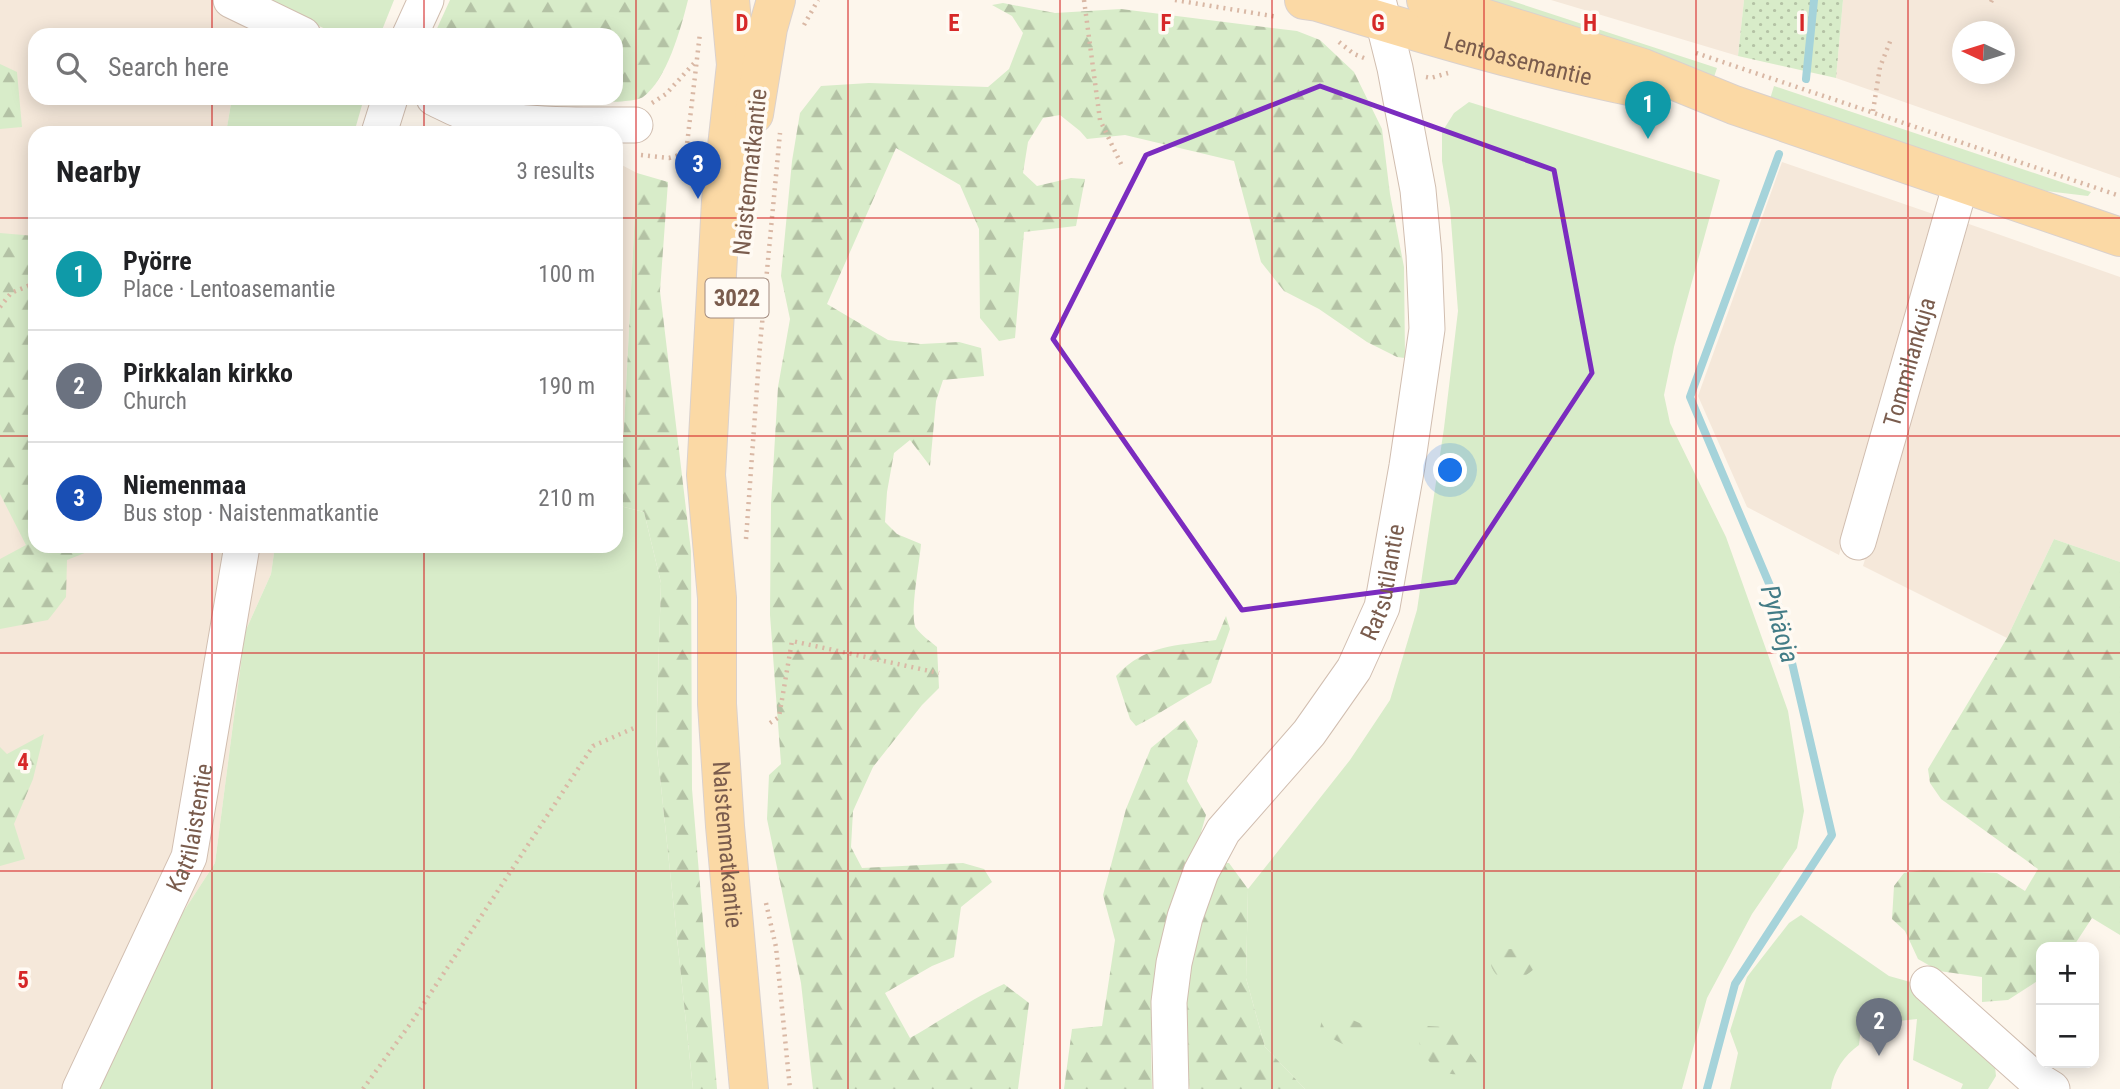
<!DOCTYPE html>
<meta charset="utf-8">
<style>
body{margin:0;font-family:"Roboto Condensed",sans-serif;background:#f2f2f2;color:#202124}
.controls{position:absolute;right:21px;bottom:21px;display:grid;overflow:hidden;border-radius:14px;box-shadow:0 4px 18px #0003}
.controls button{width:63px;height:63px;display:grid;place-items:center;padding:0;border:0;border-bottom:2px solid #e0e0e0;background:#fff;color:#202124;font:35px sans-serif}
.compass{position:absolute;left:1952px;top:21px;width:63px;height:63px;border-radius:50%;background:#fff;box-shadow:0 4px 18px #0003;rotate:274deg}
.you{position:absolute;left:1451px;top:471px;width:24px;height:24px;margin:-18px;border:5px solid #fff;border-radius:50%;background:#1a73e8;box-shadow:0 0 0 10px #1a73e833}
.badge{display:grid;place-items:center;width:46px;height:46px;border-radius:50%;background:#e76f51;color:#fff;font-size:23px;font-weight:700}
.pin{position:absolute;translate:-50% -58px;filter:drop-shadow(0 2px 4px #0008)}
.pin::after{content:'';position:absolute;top:37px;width:24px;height:21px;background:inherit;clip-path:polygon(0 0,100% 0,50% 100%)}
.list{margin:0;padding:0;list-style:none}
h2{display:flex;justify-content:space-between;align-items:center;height:91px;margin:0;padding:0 28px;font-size:30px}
h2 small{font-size:23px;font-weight:400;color:#757577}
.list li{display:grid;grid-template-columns:46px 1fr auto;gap:21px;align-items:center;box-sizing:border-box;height:112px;padding:0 28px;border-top:2px solid #e0e0e0}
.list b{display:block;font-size:26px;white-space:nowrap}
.list p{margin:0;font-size:23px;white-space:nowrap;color:#757577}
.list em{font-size:23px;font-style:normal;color:#757577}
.icon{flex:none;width:38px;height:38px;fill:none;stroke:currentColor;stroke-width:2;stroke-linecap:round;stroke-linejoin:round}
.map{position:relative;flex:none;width:2120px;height:1089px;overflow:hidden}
.search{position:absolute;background:#fff;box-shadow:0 4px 18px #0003;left:28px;top:28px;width:595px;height:77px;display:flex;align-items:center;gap:18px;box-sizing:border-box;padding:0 24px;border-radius:21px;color:#757577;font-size:26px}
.panel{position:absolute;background:#fff;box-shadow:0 4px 18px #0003;left:28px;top:126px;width:595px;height:427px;border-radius:21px}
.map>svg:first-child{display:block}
</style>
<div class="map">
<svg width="2120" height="1089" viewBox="0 0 2120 1089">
<defs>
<pattern id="forest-firs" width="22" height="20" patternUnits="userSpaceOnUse" patternTransform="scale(1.75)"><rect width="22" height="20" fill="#d8ecc9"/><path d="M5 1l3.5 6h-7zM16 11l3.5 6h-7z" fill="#b4c2a5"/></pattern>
<pattern id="park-dots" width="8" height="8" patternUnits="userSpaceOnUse" patternTransform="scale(1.75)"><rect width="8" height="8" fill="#d8ecc9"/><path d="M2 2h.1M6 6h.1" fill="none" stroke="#b4c2a5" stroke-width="1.8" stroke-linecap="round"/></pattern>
</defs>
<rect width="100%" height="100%" fill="#fdf6ec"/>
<!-- residential -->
<path fill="#f5e8da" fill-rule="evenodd" d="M0,0H251L244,35H35V98H232L226,133H35V546H275L271,574L245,632L215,863L176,923L96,1089H0Z
M1551,0H1744L1738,56Z
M1843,0H2120V178L1836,78ZM1962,32H2004V74H1962Z
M616,162L637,173L620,506L616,505Z
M1782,162L1936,215L1839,555L1747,507L1698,396Z
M1966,223L2120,277V562L2054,539L2007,638L1863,566Z"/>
<!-- grass -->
<path fill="#d8ecc9" d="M261,0H394L380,35H339Z
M1472,0H1509L1717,68L1714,77Z
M1774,86L2091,192L2088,196L2046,191L2023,185L1770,99Z
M232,98H364L354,133H226Z
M1469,102L1720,180L1674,347L1664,395L1670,423L1726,537L1788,711L1804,811L1797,848L1752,914L1707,998L1682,1089H1305L1265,1047L1246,978L1248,889L1350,760L1390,700L1417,610L1444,428L1458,311L1450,208L1442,161V132L1454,113Z
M616,505L644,512L661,583L656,739L693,1089H96L176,923L215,863L245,632L271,574L275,546H616Z
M1801,915L1889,976L1921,985L1994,1058L1996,1076L1988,1089H1961L1963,1084L1913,1060L1917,1019L1881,1023V1031L1861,1026L1859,1045C1844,1056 1834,1070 1831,1089H1730L1738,1053L1730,1031L1747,977L1789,923Z"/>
<!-- forest -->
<path fill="url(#forest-firs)" d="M450,0H688C681,28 667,80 643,97C629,107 520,100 497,98H616V35H434Z
M1003,3L1055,13L1121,9L1297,31L1320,40L1354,72L1382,129L1390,194L1404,267L1405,358L1397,357L1367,342L1319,309L1284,291L1261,262L1234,161L1125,135L1087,139L1080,131L1060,115L1043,118L1028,142L1023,173L1037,186L1071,178L1085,179L1076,226L1024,232L1015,338L999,341L980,318L979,229L960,185L896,148L827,304L888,340L921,344L959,342L981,348L984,376L943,380L936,401L930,466L910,440L894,453L887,492L885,522L897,534L921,544C920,560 909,617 916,628C921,635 930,641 937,647L939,688L922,705L873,767L853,811L851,847L862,868L963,863L984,869L992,882L961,907L954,957L932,966L885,993L910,1038C942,1020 971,999 1004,984L1029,1003L1018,1089H813L801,983L767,819L769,775L781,764L770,615L771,505L778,387L790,319L781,276L792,161L800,113L821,86L869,83L988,87L1009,69L1023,33L1012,16L992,5Z
M0,64L17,72L22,127L0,129Z
M637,173L668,182L660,291L691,551L692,789L717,1089H693L656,739L661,583L644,512L620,506Z
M0,233L35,236V546H102L67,560L66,597L48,620L0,629V559L26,545L0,494Z
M2054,539L2120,562V935L2092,918L2073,947H2041L2039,980L2008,1000L1982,1002V977L1939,971L1918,959L1905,931L1892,919L1894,886L1904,873L1923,870L1997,873L2025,891L2038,869L1941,799L1930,783L1928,769L2007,638Z
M1226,616L1230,629L1211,683C1185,696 1162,713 1136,726L1130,719L1116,676C1146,644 1176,646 1216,640Z
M1185,720L1198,741L1187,781L1206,815L1156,989L1151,1045L1152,1089H1064L1072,1029L1102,1026L1115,940L1103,895L1126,809L1151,748Z
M44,734L33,779L14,824L25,859L0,866V747L7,754Z
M1219,863H1229L1248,889L1246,978L1265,1047L1305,1089H1190C1187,1077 1185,1064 1183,1052C1176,988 1201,923 1219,863Z
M1512,949L1544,959C1532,973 1506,995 1492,968C1490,963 1490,955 1489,950Z
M1346,1016C1355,1022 1364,1024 1372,1030L1358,1052L1333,1039H1318L1322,1019Z
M1428,1026L1445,1027L1463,1043L1481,1068C1470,1071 1459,1077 1447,1073C1429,1067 1414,1046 1420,1028Z"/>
<!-- park -->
<path fill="url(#park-dots)" d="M1744,0H1843L1836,78L1738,56Z"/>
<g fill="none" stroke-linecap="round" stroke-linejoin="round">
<!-- stream -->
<path stroke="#a5d3da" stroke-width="8" d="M1806,79L1814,0
M1707,1089L1735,984L1832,835L1779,607L1690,397L1779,154"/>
<defs>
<g id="minor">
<path d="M231,0L303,35"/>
<path d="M410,35L426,0"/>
<path d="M434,98C447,104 460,112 474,115C526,127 582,125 635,125"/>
<path d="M379,133L390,98"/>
<path id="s1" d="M1858,542L1961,183"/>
<path d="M1928,984L2031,1076L2052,1089"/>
<path id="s2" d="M80,1089L189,857L242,546"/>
<path id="s3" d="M1171,1089L1169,1002L1174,963L1185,917L1201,872L1223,831L1309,733L1354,669L1382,607L1407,466L1427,329L1424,255L1418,190L1395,68L1378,0"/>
</g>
<g id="major">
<path id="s4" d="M730,0L736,65L721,201L706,475L717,598V704L725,826L749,1089"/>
<path id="s5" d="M1304,0L1318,2C1426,35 1533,67 1643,89"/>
<path d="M1426,0L1643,68L1734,105L2120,237"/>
<path d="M754,114L768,28L776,0"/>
</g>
</defs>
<!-- minor casing -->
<use href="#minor" stroke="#d1beb0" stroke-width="37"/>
<!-- major casing -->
<use href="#major" stroke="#dad1cd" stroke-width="40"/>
<!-- path -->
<path stroke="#d9b8a5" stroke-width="4.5" stroke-dasharray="2 5" stroke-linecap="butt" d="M1084,0L1100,120L1122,166
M1175,0L1278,17
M1991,2L1992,0
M804,25L818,0
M1339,42L1354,54L1364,58
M1696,53L2120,196
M1426,77L1431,78L1448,73
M652,103L666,94L696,61
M1873,111L1880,67L1891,39
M641,155L669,158L686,153L700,33
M0,307L11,293L35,283
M746,539L760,345L780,133
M770,723L779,717L792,641L939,673
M766,903L776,947L790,1089
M363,1089L413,1020L593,746L634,728"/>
<!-- minor -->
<use href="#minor" stroke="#fff" stroke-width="35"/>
<!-- major -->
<use href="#major" stroke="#fbd9a5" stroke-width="38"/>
</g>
<!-- marked area -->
<path fill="none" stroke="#7b2cbf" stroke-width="5" stroke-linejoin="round" d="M1320,86L1554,170L1592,373L1455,582L1242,610L1053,339L1146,155Z"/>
<!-- grid -->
<path fill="none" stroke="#d62828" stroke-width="2" stroke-opacity="0.55" d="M212,0V35M424,0V35M636,0V1089M848,0V1089M1060,0V1089M1272,0V1089M1484,0V1089M1696,0V1089M1908,0V1089M212,98V133M424,98V133M0,218H35M616,218H2120M0,436H35M616,436H2120M212,546V1089M424,546V1089M0,653H2120M0,871H2120"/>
<g text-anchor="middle" stroke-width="7" stroke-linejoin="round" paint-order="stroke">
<!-- shield labels -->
<rect fill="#fffaf3" stroke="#a28b7f" stroke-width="2" x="705.5" y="278.5" width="63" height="39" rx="5"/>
<g font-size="23" font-weight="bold" fill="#7a5c4d">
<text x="737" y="306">3022</text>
</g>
<!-- street labels -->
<g font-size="24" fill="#7a5c4d" stroke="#fffaf3">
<text dy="8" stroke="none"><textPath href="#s5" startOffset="222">Lentoasemantie</textPath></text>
<text transform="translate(750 172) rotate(-84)" y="8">Naistenmatkantie</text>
<text dy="8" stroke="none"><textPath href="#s1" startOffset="187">Tommilankuja</textPath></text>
<text dy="8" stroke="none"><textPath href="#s3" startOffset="569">Ratsutilantie</textPath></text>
<text dy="8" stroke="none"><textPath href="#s2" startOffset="285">Kattilaistentie</textPath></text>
<text dy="8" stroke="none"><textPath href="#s4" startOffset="847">Naistenmatkantie</textPath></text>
</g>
<!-- water labels -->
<g font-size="26" font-style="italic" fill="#437c86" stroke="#fffaf3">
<text transform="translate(1780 624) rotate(74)" y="9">Pyhäoja</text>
</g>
</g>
<g font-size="23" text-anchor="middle" font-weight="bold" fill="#d62828" stroke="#fffaf3" stroke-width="7" stroke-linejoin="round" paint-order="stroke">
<text x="742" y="31">D</text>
<text x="954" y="31">E</text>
<text x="1166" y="31">F</text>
<text x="1378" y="31">G</text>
<text x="1590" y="31">H</text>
<text x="1802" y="31">I</text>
<text x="23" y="770">4</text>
<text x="23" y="988">5</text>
</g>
</svg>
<div class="controls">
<button>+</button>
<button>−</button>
</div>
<svg class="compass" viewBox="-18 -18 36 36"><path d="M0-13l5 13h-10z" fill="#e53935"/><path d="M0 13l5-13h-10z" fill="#757577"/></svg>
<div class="you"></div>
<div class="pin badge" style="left:1648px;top:139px;background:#0f9aa8">1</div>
<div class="pin badge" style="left:1879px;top:1056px;background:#6b7280">2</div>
<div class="pin badge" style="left:698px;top:199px;background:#1a4fb4">3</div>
<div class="search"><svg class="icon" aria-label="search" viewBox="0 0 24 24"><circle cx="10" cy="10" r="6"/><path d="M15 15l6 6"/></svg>Search here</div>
<section class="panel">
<h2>Nearby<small>3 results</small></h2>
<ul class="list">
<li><span class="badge" style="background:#0f9aa8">1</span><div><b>Pyörre</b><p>Place · Lentoasemantie</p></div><em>100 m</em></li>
<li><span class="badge" style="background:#6b7280">2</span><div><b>Pirkkalan kirkko</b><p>Church</p></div><em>190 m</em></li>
<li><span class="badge" style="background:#1a4fb4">3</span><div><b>Niemenmaa</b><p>Bus stop · Naistenmatkantie</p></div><em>210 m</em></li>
</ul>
</section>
</div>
